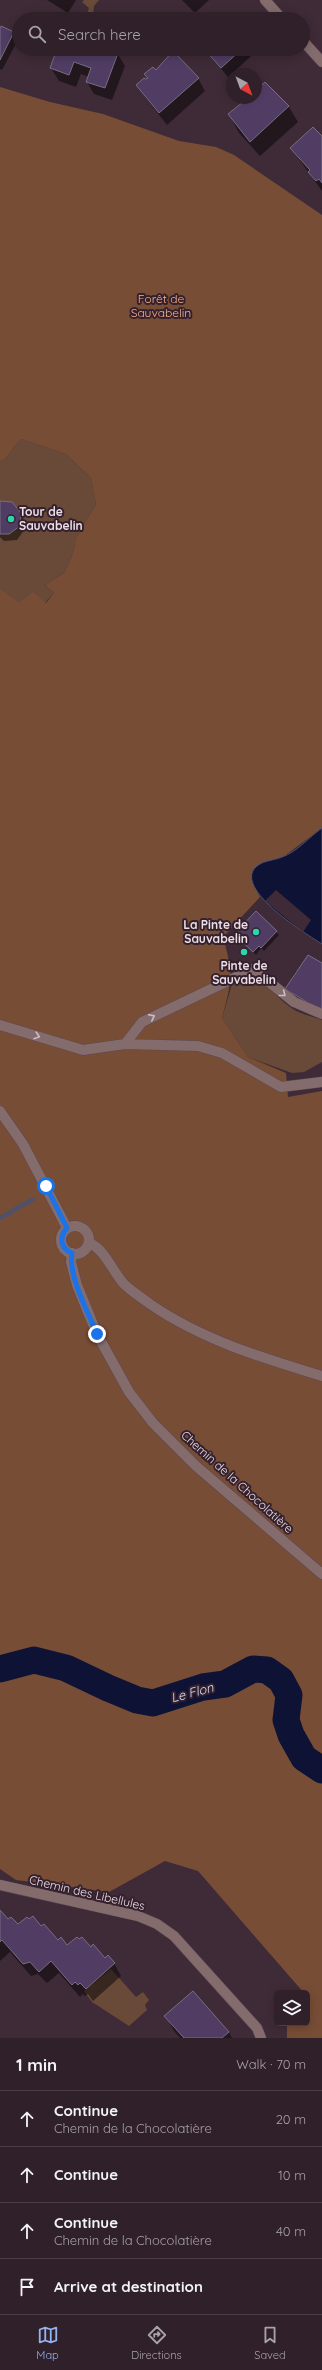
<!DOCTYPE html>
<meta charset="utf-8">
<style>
body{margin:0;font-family:Quicksand,sans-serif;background:#372831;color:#f1f3f6}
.controls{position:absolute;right:12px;bottom:12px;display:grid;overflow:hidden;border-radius:6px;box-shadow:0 2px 10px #0003}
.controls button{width:36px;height:36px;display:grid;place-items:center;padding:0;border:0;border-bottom:1px solid #4a3e46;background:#2f2029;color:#f1f3f6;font:20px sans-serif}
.compass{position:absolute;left:226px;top:68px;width:36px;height:36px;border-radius:50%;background:#2f2029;box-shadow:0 2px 10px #0003;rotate:139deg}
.stop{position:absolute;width:12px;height:12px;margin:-9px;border:3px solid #1a73e8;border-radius:50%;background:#fff}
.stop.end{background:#1a73e8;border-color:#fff;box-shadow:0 1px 4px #0008}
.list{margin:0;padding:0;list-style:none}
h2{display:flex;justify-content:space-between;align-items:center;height:52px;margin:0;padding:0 16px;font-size:17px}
h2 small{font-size:13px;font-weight:400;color:#a7a3a8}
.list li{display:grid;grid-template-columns:26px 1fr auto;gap:12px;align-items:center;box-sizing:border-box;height:56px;padding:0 16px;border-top:1px solid #4a3e46}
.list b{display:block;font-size:15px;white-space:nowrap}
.list p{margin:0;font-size:13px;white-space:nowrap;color:#a7a3a8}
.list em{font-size:13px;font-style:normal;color:#a7a3a8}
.icon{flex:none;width:22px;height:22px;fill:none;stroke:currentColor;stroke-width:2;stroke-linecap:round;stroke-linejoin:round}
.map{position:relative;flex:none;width:322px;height:2038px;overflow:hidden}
.search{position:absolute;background:#2f2029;box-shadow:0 2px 10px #0003;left:12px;right:12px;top:12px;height:44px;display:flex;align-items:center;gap:10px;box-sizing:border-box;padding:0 14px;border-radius:22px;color:#a7a3a8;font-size:15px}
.sheet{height:276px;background:#2f2029}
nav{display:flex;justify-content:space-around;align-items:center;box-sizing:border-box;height:56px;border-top:1px solid #4a3e46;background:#2f2029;font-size:11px;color:#a7a3a8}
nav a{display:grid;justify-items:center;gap:2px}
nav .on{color:#95b2f1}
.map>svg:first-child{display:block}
</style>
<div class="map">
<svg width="322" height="2038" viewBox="0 0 322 2038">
<rect width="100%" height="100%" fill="#3f2b37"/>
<!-- green -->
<path fill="#694a39" d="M84,0H99L94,6L93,17H86L89,8L82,2Z
M21,439L66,454L91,478L96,504L76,538L73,553L64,573L45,585L54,593L45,603L19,604L0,588V460H4Z
M240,978C269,976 270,993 290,1007C299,1014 311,1016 322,1020V1062L304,1072L292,1073L248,1057L222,1018L233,981Z
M111,1969L136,1997L143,1992L149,2000L145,2005L147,2010L129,2026L92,2002L84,1991Z"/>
<!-- forest -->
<path fill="#784d36" d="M0,87L50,102L103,114L179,141L216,147L234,155L322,215V828L283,857L261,863L252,876L253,884L260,897L223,937C234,976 232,980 222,1018L248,1057L286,1073L288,1097L322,1091V2038H287V2023H307V2001L309,1999L307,1993H304L198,1871L165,1861L109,1892L16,1880L0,1869V588L19,603L33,592L46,603L54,593L45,585L64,573L73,553L76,538L96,504L91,478L66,454L21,439L4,460H0Z"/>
<!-- water -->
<path fill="#0e1336" stroke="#50506b" d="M322,828V944C306,934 238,892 254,869C261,860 273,861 282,857C297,852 309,837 322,828Z"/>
<!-- pier -->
<path fill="#3f2b37" d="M276,890L311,920L303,932L265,901Z"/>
<!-- shadow -->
<path fill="#0007" d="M47,0H76L68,13Z
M182,0H209L195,13Z
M0,30L13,33L18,40L2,70L0,69Z
M58,49H105L117,53L125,66L112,100L94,94L87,82L89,77L81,74L76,87L59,81L51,68Z
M204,49H259L228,77Z
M173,53L198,78L205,91L167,125L145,97L137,85L146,81L148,79L146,74L156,71Z
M265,83L289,107L298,122L260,156L239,133L229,114L244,102V98H256V91Z
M322,138V191L291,148Z
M7,502L18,509L23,516L25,529L17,540L4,541L0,537V503Z
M256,912L279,935L264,951L261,948L256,955L235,934Z
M322,964V1012L288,992L286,989L296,971L299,972Z
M0,1911L8,1921L18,1926L41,1928L67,1946L91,1948L114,1963L121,1976L93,2001L88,1994L85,1996L83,1994L80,1997L59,1973L47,1983L38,1974L31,1976L10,1952L0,1961Z
M193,1992L229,2032L232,2038H180L174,2031L166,2016Z"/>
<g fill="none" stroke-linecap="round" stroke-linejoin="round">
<!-- stream -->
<path stroke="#50506b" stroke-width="4.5" d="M0,1218L33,1199"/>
<!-- river -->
<path stroke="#0e1336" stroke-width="27" d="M0,1669L34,1660L66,1668L108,1688L137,1700L153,1703L203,1687L225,1684L253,1669L267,1670L281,1680L289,1695L286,1720L291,1735L304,1758L322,1770"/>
</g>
<!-- building -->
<path fill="#513d64" stroke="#786d83" d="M241,14L246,19H236Z
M1,26L14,32L0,60V28Z
M57,49H108L118,53L105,88L86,82L91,68L74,62L69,75L50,68Z
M204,49H242L221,68Z
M173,51L199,78L159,113L136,85L144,78L146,79L148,78L144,74L153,67L156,70Z
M265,82L289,106L250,142L228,114L243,102L242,98H256V90Z
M313,127L322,136V183L319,179L316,181L308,172L310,170L290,148Z
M0,501L12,502L21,513L20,526L9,534H0Z
M256,911L277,931L261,948L259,946L253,952L234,934Z
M308,955L322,963V1011L285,989Z
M0,1910L8,1919L11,1917L18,1924L27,1917L29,1919L33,1916L41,1926L44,1924L58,1940L61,1937L67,1945L77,1937L79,1939L82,1937L91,1947L93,1944L105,1958L108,1955L115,1963L86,1989L80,1983L78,1985L75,1982L72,1985L51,1961L39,1972L30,1962L23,1964L2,1940L0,1942Z
M193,1991L229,2032L222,2038H184L164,2016Z"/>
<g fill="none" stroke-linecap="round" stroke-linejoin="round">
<defs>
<path id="minor" d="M265,0L282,19
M303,41L322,62
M0,1025L83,1050L125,1044L198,1046L222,1053L281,1087L322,1082
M125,1044L142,1022L253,969L294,1002L322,1014
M0,1111L23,1144L67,1228
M61 1240a14 14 0 1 1 28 0a14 14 0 1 1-28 0Z
M89,1243C105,1249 112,1271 124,1284C131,1291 142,1298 150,1304C202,1340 263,1358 322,1376
M72,1253L71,1262L77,1285L97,1334L129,1392L153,1423L196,1466L322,1574
M0,1885L138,1916L157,1924L174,1936L257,2028L261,2038"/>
</defs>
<!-- minor casing -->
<use href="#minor" stroke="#5b4853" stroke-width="11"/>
<!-- minor -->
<use href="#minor" stroke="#846c6d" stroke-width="10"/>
</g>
<!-- one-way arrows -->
<defs><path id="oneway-chevron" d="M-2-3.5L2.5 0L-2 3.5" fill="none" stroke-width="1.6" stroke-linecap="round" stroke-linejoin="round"/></defs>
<g stroke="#ccbcc2">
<use href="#oneway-chevron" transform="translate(283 994) rotate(38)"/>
<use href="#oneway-chevron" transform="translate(152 1017) rotate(-26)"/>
<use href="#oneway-chevron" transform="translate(37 1036) rotate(17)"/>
</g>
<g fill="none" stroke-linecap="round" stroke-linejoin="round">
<!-- route -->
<path stroke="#1a73e8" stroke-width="5" d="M46,1186L67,1228C59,1237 60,1248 72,1253C68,1276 88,1312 97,1334"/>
</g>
<!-- markers -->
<g fill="#2cd5ab" stroke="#34212d" stroke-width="1.5">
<circle cx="11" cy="519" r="4"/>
<circle cx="256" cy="932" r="4"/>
<circle cx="244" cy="952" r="4"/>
</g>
<g text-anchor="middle" stroke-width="4" stroke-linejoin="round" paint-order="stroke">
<!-- park labels -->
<g font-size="12" fill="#f9b18b" stroke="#34212d">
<text x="161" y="303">Forêt de<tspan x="161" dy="14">Sauvabelin</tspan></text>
</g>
<!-- poi labels -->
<g font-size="12" font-weight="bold" fill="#ebdee6" stroke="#34212d" text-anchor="start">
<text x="19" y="516">Tour de<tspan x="19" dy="14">Sauvabelin</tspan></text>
<text x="248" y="929" text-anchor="end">La Pinte de<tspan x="248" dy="14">Sauvabelin</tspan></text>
<text x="244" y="970" text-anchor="middle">Pinte de<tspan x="244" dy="14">Sauvabelin</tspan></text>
</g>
<!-- street labels -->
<g font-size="12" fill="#ebdee6" stroke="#34212d">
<text transform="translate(237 1482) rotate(42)" y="4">Chemin de la Chocolatière</text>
<text transform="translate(87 1893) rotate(13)" y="4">Chemin des Libellules</text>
</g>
<!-- water labels -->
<g font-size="13" font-style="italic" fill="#d5ddf9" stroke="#34212d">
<text transform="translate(192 1692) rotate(-15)" y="5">Le Flon</text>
</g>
</g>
</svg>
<div class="controls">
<button><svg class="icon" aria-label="layers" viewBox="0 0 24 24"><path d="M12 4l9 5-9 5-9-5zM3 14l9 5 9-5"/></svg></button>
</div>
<svg class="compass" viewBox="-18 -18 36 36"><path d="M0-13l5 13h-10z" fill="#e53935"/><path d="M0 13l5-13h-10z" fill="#a7a3a8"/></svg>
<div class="stop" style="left:46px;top:1186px"></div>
<div class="stop end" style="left:97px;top:1334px"></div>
<div class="search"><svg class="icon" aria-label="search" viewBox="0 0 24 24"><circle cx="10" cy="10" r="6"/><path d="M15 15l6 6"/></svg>Search here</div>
</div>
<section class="sheet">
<h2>1 min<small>Walk · 70 m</small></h2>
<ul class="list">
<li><svg class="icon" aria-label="ahead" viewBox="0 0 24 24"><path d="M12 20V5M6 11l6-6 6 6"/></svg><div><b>Continue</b><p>Chemin de la Chocolatière</p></div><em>20 m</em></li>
<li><svg class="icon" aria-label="ahead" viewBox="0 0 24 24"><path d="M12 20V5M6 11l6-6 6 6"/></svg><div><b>Continue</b></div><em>10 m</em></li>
<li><svg class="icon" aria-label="ahead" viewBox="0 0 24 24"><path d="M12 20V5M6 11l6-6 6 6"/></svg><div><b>Continue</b><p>Chemin de la Chocolatière</p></div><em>40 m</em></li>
<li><svg class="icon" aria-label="arrive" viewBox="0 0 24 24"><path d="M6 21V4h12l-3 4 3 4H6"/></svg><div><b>Arrive at destination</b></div></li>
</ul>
</section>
<nav>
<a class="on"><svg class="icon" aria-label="map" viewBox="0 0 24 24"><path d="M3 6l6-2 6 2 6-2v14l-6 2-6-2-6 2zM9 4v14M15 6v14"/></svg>Map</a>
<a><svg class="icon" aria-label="directions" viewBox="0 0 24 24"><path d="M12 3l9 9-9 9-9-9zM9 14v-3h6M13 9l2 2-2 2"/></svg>Directions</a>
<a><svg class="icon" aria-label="saved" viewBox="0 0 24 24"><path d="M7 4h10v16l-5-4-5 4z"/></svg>Saved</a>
</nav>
